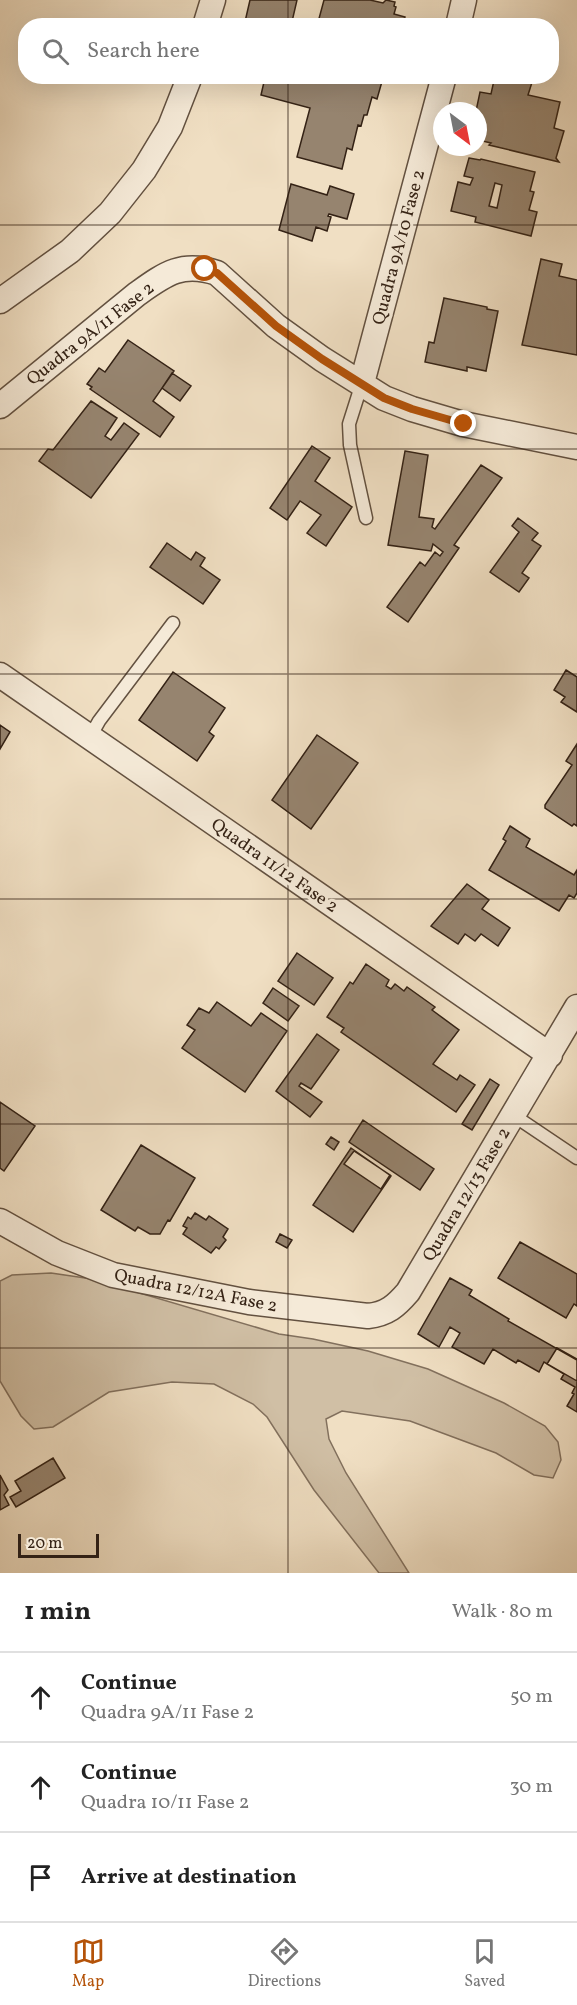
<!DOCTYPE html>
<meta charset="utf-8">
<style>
body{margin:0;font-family:Vollkorn,serif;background:#f2f2f2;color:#222}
.compass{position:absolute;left:433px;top:102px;width:54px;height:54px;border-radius:50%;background:#fff;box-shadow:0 6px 24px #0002;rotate:148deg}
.scale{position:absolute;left:18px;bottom:15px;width:81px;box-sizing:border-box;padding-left:6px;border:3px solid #342215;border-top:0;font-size:16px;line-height:21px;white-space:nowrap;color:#342215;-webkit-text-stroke:4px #f5ead8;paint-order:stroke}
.stop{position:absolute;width:18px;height:18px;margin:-14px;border:4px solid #b45309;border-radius:50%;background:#fff}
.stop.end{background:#b45309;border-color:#fff;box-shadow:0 2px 6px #0008}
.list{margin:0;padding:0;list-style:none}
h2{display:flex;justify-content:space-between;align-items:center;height:78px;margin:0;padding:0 24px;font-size:26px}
h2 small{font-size:20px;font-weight:400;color:#767676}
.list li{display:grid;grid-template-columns:39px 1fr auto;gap:18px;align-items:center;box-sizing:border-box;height:90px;padding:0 24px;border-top:2px solid #e0e0e0}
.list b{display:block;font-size:22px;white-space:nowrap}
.list p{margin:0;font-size:20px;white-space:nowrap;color:#767676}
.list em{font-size:20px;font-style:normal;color:#767676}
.icon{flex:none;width:33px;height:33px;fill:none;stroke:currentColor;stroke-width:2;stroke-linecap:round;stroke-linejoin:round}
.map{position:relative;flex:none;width:577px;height:1573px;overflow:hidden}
.search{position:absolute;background:#fff;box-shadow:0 6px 24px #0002;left:18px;right:18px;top:18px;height:66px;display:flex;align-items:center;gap:15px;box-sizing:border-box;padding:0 21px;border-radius:24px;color:#767676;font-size:22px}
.sheet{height:348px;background:#fff}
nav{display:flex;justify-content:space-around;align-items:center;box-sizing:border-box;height:84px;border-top:2px solid #e0e0e0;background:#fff;font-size:16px;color:#767676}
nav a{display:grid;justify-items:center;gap:3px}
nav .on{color:#b45309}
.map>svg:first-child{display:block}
</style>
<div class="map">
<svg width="577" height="1573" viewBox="0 0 577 1573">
<rect width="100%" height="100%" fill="#f0dfc3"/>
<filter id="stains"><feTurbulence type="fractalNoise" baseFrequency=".00333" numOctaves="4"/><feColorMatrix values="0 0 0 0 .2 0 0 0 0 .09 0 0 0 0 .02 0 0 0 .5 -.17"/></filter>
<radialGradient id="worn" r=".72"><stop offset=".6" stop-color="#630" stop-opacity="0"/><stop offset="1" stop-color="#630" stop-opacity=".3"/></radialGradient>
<!-- green -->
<path fill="#d0bfa5" stroke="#82705d" stroke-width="1.5" d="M51,1273L92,1279L279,1334L313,1339L368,1351L428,1369L504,1403L545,1426L558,1442L561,1460L553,1478L534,1475L496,1453L410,1421L342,1411L326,1419L329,1439L346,1473L409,1573H379L314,1490L267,1417L253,1404L214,1384L172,1382L109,1392L53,1427L34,1429L21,1416L0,1381V1281L12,1275Z"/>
<!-- building -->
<path fill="#96846f" stroke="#342215" stroke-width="1.5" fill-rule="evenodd" d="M250,0H297L291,26H244Z
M324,0H370L383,3L386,0L395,2L394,6L396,7L394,14L405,17L402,26H317Z
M256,76H377L383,78L377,99L372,97L367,115H364L361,126L358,125L352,150L347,148L342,169L297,157L310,108L261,95L264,82L255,79Z
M495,76H534L528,95L560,102L554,128L564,131L556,158L559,162L489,145L491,143L478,140V111H476L480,92L491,94Z
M469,158L480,160L481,159L535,172L530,191L534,192L529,210L537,212L531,236L475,222L476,217L451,211L458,182L470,185L473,178L464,176ZM495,183L502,185L497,208L489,206Z
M291,184L327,195L330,186L354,194L347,219L329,214L328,216L331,217L327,231L316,227L312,241L279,230Z
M541,259L562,264L559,276L577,280V355L522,345Z
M444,298L487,307V309L498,311L486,371L467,367V371L425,362L429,342L434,343Z
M128,340L174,371L153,401L174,417L160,437L90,389L92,387L87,384L99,368L105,372Z
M172,373L191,386L180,401L162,388Z
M91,401L117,418L105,436L111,440L124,423L139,434L91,498L39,461L48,449L53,450Z
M312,446L330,458L315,481L352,507L326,546L307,533L321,515L300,501L287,520L270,508Z
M405,451L428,455L419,517L434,519L432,527L435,529L481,465L502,478L454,545L459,548L408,622L387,607L420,562L425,566L435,552L440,556L443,552L433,544L431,551L388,545Z
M518,518L538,533L532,540L541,546L522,573L529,578L519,592L490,572L519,532L512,526Z
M167,543L191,560L196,552L205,558L200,566L220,580L203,604L150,567Z
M566,670L577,677V712L561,702L565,697L554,690Z
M173,672L225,708L209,732L214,736L197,761L139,720Z
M0,725L10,732L0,749Z
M317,735L358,763L311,829L272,800Z
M577,744V826L574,824L572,826L545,808V805L572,765L566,761Z
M510,826L530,839L526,847L574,875L577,870V893L574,898L569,895L559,911L489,870L506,841L503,839Z
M467,884L489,900L482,909L510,928L498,946L481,934L475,941L465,934L458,944L431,926Z
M297,953L333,978L314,1005L278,981Z
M366,964L389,980L386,986L391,989L395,984L404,991L407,987L435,1007L432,1010L459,1030L433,1064L457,1080L460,1075L475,1085L456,1112L341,1032L344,1028L327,1017L350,982L353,984Z
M273,988L299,1006L288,1021L263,1003Z
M217,1002L251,1026L261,1013L287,1031L245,1092L182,1048L195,1030L187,1025L199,1008L209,1013Z
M317,1034L339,1050L311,1089L301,1083L299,1086L322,1102L310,1117L276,1091Z
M490,1079L499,1085L472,1130L462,1124Z
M0,1102L35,1126L4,1171L0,1168Z
M363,1120L434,1169L420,1190L349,1142Z
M331,1137L339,1142L334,1150L326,1144Z
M141,1145L195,1178L170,1221L168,1220L160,1234H150L138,1227L135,1231L101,1210Z
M351,1148L391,1176L353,1232L313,1205Z
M354,1151L390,1175L381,1189L344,1164Z
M195,1213L206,1220L209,1216L228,1229L223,1237L226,1240L219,1249L216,1247L211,1253L183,1234L187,1228L183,1226L188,1217L191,1219Z
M280,1234L292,1240L287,1248L276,1242Z
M520,1242L577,1274V1306L574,1304L566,1318L498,1278Z
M450,1278L472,1290L469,1295L509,1319L508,1321L577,1360V1381L544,1362L539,1372L518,1360L516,1363L493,1349L484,1364L452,1347L460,1333L450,1327L439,1347L418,1334Z
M557,1348L577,1359V1412L567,1406L574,1394L572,1393L575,1387L561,1379L564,1374L547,1364Z
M53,1458L65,1478L16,1507L10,1497L21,1491L15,1481Z
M0,1475L8,1490L4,1495L9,1505L0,1510Z"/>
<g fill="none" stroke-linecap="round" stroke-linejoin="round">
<defs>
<path id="service" d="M362,383L349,424L350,445L366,518
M90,737L99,721L173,623
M513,1115L577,1158"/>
<path id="minor" d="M205,26L213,0
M458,26L464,0
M0,301L70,251L110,213L144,170L170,127L190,76
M362,383L444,76
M0,406L137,294C165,274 182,261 217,273L276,326L322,359L384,398L412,409L463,424L577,447
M0,675L550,1055
M0,1221L57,1253L113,1275L249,1302L368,1316C387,1314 396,1306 408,1292L577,1007"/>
</defs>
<!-- service casing -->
<use href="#service" stroke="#635140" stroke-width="15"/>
<!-- minor casing -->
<use href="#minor" stroke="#635140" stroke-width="27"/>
<!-- service -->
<use href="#service" stroke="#f5ead8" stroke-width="12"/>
<!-- minor -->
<use href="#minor" stroke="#f5ead8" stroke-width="24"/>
</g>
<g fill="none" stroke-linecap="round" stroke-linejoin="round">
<!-- route -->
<path stroke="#b45309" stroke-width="8" d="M205,269L217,273L276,326L322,359L384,398L412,409L464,424"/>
</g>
<!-- grid -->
<path fill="none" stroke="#342215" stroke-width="1.5" stroke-opacity="0.55" d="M288,0V26M288,76V1573M0,225H577M0,449H577M0,674H577M0,899H577M0,1124H577M0,1348H577"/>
<g text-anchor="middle" stroke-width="6" stroke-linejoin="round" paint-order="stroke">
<!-- street labels -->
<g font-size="18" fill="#342215" stroke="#f5ead8">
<text transform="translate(398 247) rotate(-75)" y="6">Quadra 9A/10 Fase 2</text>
<text transform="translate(90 333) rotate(-38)" y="6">Quadra 9A/11 Fase 2</text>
<text transform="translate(275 865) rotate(35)" y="6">Quadra 11/12 Fase 2</text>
<text transform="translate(466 1194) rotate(-59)" y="6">Quadra 12/13 Fase 2</text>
<text transform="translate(196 1290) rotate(11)" y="6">Quadra 12/12A Fase 2</text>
</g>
</g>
<rect width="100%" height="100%" filter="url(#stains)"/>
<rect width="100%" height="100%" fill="url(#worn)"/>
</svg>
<svg class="compass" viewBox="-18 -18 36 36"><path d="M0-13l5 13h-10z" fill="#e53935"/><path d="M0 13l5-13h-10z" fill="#767676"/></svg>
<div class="scale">20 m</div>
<div class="stop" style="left:205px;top:269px"></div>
<div class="stop end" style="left:464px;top:424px"></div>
<div class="search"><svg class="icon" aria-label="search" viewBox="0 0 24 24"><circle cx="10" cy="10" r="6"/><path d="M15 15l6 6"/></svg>Search here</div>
</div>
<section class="sheet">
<h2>1 min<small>Walk · 80 m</small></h2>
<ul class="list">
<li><svg class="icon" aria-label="ahead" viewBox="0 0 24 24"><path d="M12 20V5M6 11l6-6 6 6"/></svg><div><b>Continue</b><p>Quadra 9A/11 Fase 2</p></div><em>50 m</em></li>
<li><svg class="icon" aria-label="ahead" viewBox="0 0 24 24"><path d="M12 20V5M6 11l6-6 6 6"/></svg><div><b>Continue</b><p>Quadra 10/11 Fase 2</p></div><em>30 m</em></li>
<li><svg class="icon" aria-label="arrive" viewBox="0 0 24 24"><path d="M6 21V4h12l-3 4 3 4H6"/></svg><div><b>Arrive at destination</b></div></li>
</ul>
</section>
<nav>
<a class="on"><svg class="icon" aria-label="map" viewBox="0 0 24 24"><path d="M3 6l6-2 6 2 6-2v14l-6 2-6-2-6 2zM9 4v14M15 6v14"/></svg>Map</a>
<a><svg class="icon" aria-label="directions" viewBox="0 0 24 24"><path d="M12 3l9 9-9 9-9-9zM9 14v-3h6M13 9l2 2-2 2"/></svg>Directions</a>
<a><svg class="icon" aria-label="saved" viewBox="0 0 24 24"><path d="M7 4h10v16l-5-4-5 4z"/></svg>Saved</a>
</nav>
